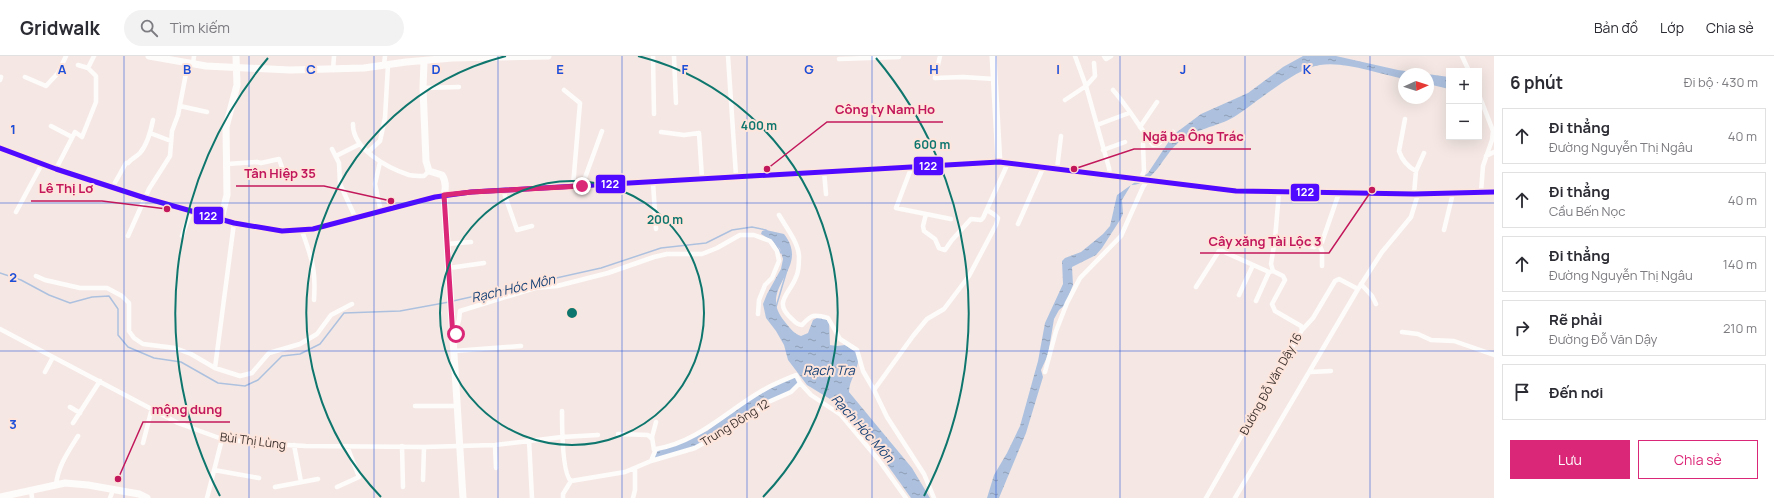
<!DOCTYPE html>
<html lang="vi">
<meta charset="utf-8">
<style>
body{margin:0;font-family:Manrope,sans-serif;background:#f2f2f3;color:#2b2b33}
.controls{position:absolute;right:12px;top:12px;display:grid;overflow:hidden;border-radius:0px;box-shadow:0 4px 16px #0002}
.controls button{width:36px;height:36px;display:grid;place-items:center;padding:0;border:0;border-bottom:1px solid #e1e1e2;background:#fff;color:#2b2b33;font:20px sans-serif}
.compass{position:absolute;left:1398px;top:12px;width:36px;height:36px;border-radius:50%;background:#fff;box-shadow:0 4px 16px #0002;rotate:87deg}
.stop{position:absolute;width:12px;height:12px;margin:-9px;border:3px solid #db2777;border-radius:50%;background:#fff}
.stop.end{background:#db2777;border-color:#fff;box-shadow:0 1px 4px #0008}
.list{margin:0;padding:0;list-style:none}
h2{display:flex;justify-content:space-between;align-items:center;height:52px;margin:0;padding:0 16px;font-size:17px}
h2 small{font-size:13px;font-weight:400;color:#7c7c81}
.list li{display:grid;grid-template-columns:26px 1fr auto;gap:12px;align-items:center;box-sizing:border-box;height:56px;margin:0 8px 8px;padding:0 8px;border:1px solid #e1e1e2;border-radius:0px}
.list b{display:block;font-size:15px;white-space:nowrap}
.list p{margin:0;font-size:13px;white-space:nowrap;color:#7c7c81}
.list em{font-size:13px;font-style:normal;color:#7c7c81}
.actions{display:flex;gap:8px;padding:12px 16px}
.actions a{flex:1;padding:9px 0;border:1px solid #db2777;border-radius:0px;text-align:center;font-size:14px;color:#db2777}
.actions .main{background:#db2777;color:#fff}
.icon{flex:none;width:22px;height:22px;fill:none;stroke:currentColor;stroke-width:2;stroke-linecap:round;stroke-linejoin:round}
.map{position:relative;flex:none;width:1494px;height:442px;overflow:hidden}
header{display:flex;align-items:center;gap:24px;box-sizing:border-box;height:56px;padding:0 20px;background:#fff;border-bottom:1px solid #e1e1e2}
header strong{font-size:19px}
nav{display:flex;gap:22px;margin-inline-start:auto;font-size:14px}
.search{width:280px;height:36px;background:#f2f2f3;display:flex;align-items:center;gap:10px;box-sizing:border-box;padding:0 14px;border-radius:22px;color:#7c7c81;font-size:15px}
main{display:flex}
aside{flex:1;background:#fff}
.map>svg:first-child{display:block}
</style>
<header>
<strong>Gridwalk</strong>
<div class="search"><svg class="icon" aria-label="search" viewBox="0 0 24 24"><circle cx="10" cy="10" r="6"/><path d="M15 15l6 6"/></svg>Tìm kiếm</div>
<nav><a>Bản đồ</a><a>Lớp</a><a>Chia sẻ</a></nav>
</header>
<main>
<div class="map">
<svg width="1494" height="442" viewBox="0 0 1494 442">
<defs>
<pattern id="water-ripples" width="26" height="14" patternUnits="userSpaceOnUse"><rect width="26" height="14" fill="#adc1df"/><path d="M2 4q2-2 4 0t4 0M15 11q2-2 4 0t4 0" fill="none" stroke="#8e9db5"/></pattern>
</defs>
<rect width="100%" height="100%" fill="#f5e8e4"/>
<!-- water -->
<path fill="url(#water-ripples)" d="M1303,0H1336L1398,14L1449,21V33L1428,28V18H1404V23C1379,18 1345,5 1320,9C1294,13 1258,46 1234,61C1217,71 1194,73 1179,86C1163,99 1154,129 1131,129L1122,144L1123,158L1120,164L1102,192L1096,199L1072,211L1073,229L1065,249L1059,254L1054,263L1048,299L1041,314L1043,321L1026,377L999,442H987L994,419L1007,397L1020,370L1038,305L1045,267L1063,228L1062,205L1065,202L1081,196L1103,178L1110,170L1117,139L1148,117L1173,79L1201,58L1248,37L1283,11Z
M766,174L784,178C812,214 755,231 785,266C790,272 794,278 801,280L808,277L813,264L819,261L829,264L830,289L837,290L845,289L857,297C862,311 849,322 849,336L912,412L930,442H911L871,386L847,357L830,343L807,329L788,304L784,289L776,275L766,262L763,248L767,238L781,213L783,203L780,193L774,186L761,178L762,175Z
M793,321H796L800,326L792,335L756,350L742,363L695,391L655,402V396L707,375L760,336Z"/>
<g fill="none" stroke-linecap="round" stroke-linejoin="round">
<!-- stream -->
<path stroke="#adc1df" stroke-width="1.5" d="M774,185L781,197
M0,217L21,224L49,239L70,247L92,241L109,240L118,253V279L128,291L154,302L181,306L218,327L245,330L258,324L282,300L300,298L320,288L344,257L400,255L449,246
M453,245L601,212L661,192L706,187L732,174L752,171L766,174L767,175
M776,251L787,214"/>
<!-- street -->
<path stroke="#fefcfb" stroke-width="4.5" d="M653,0L654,58
M674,0L676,47
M728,0L736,120
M940,0L935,22L963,21L994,23
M1075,0L1086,30L1109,112L1110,120
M1104,0L1106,3L1111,0
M1462,0L1469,15
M839,3L899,1
M193,8L194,0
M78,9L88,12L94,0
M384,9L385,0
M333,14L334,0
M25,21L46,30L58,17L66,0
M0,24L1,21
M423,32L459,31
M564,34L580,47L573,130
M1113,34C1128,51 1139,70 1153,89L1158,88L1173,76
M1479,39L1493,75L1492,84L1483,110L1481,136
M1065,44L1086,30L1095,20L1094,7
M180,50L207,56
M1405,63L1399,95C1402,104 1408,111 1416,115
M353,68C352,93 388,112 409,119C414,120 419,120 424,120L429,115
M1097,69L1129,57
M51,70L72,81
M1140,71L1157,46
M661,76L684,79L699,77L702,122
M150,77L171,85
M332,93L339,107L340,128L356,163
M1103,94L1125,86
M368,96L380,85L385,62L388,9
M336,100L360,88
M1486,100L1494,96
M380,106L375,128L381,156
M227,108L257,106L261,107L279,103L283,114
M912,110L896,152L951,163
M56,113L75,76L82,81L96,46V20L88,12
M1057,113L1061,80
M824,115L826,138
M1135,122L1142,120L1144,115L1143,88
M653,126L656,173
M582,130L602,75
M112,132L126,107H128C132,102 136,101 140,97C147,89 151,74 153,64
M503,134L517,174L532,170
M1414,138L1416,115L1424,97
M16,156L42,108
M926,158L923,170L924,175L935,183L939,192L945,194L952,184L971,163L981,164L983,162L1008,107
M779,159C786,171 798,186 799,200C799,206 799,216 796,221C790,238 772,246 792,263C795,266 797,269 802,269C812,258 814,258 828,262L840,283L857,294L863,315L874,334L887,361L924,418L934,442
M1018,168L1043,112
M1444,174L1453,137
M302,175C312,203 316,213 314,244
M128,180L149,133L170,100L172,75L178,59L188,7
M182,180L191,155
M1275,183L1314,191L1322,186L1339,137
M447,188L471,186
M1319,188L1322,195V210
M449,212L484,207
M36,220L45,224L80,232H107L122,240L129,247V275L134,282L143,288L175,292L191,298L215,312L240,320L252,317L269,297L300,288L317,278L331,259L352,248
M1361,228L1372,240L1376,248
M1196,231L1219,195H1222L1269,216L1273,215
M1239,239L1253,209
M1256,245L1269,216
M0,273L178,367L222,383L267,388L306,390L424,391L495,389L562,381L598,379
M1302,274L1313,262L1335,225L1339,223L1358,233
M1402,276L1418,278L1431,284L1454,285L1494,299
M454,280L459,264L460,255L535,232L557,230L608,217L654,201L667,198H702L717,192L740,179H754L770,185L777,195L779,205L772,222L765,229L759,244L758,258
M454,295L521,290
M215,312L234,167
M45,316L53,301
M1045,316L1056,275L1067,247L1080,222L1121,180L1143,131L1147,125
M1310,316L1331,315
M874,334L913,280L927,263L944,253L969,220L996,169L998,162L995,159L987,154
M415,350H457
M70,351L80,357
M562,355C562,367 562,418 571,425L625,416L651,405L656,393C696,387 726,356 760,336C771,329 784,324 796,319L800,327
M73,367L100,325
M618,378L648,379L652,383
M529,384L532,442
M143,387L152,352
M294,389L301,426
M495,389L496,412
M402,390L403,431
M654,394L652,381L656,366
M651,405L695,392L741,366L766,347L791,336L800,327L811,339L841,359L878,403L906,442
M214,414L259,422
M423,424L424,391
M56,429C58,410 68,396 78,380
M275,431L318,423
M337,431L359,421L347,390
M31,434L32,442
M110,442L113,434
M207,442L222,383
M563,442V438L571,425
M633,442L635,434V413
M1206,442L1302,274L1301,270L1275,255L1272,248L1285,224L1283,220L1273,215L1271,208L1275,183L1279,136
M1235,442L1358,233L1382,196L1411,161L1418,138"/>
<!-- secondary -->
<path stroke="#fefcfb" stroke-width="7" d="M149,0L206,10L290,14L364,12L406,6L452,2L548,0
M993,0L999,106
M424,6L423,32L426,105L429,115L442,119C446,125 446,132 444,139L463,442
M0,92L56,113L145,142L234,167L282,175L313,173L435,141L471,136L999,106L1236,135L1414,138L1494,136
M221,163L227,139L226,71L237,29L236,0
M0,441L65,427L88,429L139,438L147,442"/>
<defs>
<path id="bus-1" d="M0,92L56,113L145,142L234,167L282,175L313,173L435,141L471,136L999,106L1236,135L1414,138L1494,136"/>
</defs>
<!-- bus-1 casing -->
<use href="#bus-1" stroke="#fde5dc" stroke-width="8"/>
<!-- bus-1 -->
<use href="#bus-1" stroke="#4f0aff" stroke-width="5"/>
</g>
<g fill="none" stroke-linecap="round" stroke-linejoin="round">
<!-- route -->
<path stroke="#db2777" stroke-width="5" d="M456,278L453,282L444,139L472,136L582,130"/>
</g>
<!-- grid -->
<path fill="none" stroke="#1d4ed8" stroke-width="1" stroke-opacity="0.55" d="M124,0V442M249,0V442M374,0V442M498,0V442M622,0V442M747,0V442M872,0V442M996,0V442M1120,0V442M1245,0V442M1370,0V442M0,147H1494M0,295H1494"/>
<!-- distance rings -->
<g fill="none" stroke="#0f766e" stroke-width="2">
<circle cx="572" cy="257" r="132"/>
<path d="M381 441A265 265 0 0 1 506 0M638 0A265 265 0 0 1 763 441"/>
<path d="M220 440A397 397 0 0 1 268 2M876 2A397 397 0 0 1 924 440"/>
</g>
<g text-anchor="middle" stroke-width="4" stroke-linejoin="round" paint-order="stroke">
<!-- street labels -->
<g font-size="12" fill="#3e322e" stroke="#fde5dc">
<text transform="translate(1271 328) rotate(-61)" y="4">Đường Đỗ Văn Dậy 16</text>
<text transform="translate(735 367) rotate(-32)" y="4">Trung Đông 12</text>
<text transform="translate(253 385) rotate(7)" y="4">Bùi Thị Lùng</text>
</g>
<!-- water labels -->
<g font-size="13" font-style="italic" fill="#113e74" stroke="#fde5dc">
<text transform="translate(513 232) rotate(-13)" y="5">Rạch Hóc Môn</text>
<text x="829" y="319">Rạch Tra</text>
<text transform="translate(863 372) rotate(48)" y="5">Rạch Hóc Môn</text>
</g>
</g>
<g font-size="13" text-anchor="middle" font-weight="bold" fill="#1d4ed8" stroke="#fde5dc" stroke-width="4" stroke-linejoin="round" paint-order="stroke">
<text x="62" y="18">A</text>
<text x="187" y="18">B</text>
<text x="311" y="18">C</text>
<text x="436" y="18">D</text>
<text x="560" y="18">E</text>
<text x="685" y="18">F</text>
<text x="809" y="18">G</text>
<text x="934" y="18">H</text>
<text x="1058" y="18">I</text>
<text x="1183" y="18">J</text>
<text x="1307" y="18">K</text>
<text x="13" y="78">1</text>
<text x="13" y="226">2</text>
<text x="13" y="373">3</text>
</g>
<circle cx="572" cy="257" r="6" fill="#0f766e" stroke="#fde5dc" stroke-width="2"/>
<g font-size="12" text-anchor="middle" font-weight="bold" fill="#0f766e" stroke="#fde5dc" stroke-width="4" stroke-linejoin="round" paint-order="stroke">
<text x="759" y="74">400 m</text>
<text x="932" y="93">600 m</text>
<text x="665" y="168">200 m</text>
</g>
<!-- callouts -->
<path fill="none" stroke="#c2185b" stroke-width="1.5" d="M767 113L827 66H943M1074 113L1134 93H1251M391 145L324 130H236M167 153L102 145H31M1372 134L1329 197H1200M118 423L143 366H230"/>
<g fill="#c2185b" stroke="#fde5dc" stroke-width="1.5">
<circle cx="767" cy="113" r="4"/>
<circle cx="1074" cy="113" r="4"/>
<circle cx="391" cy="145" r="4"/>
<circle cx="167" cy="153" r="4"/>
<circle cx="1372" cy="134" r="4"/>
<circle cx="118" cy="423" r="4"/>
</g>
<g font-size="13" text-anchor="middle" font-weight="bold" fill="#c2185b" stroke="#fde5dc" stroke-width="4" stroke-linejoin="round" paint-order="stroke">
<text x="885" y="58">Công ty Nam Ho</text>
<text x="1193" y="85">Ngã ba Ông Trác</text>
<text x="280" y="122">Tân Hiệp 35</text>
<text x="66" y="137">Lê Thị Lơ</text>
<text x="1265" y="190">Cây xăng Tài Lộc 3</text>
<text x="187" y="358">mộng dung</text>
</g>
<g stroke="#fde5dc" stroke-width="1.5">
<rect x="913" y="100" width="31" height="20" rx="4" fill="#4f0aff"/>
<rect x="595" y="118" width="31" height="20" rx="4" fill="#4f0aff"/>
<rect x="1290" y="127" width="30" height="19" rx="4" fill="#4f0aff"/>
<rect x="193" y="150" width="31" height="19" rx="4" fill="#4f0aff"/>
</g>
<g font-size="11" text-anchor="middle" font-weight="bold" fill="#fff">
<text x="928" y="114">122</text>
<text x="610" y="132">122</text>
<text x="1305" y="140">122</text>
<text x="208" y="164">122</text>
</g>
</svg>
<div class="controls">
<button>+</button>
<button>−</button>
</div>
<svg class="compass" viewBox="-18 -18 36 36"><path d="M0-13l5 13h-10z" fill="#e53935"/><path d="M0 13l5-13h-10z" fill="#7c7c81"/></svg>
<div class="stop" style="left:456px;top:278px"></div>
<div class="stop end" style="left:582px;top:130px"></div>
</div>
<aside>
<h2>6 phút<small>Đi bộ · 430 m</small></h2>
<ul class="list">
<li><svg class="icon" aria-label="ahead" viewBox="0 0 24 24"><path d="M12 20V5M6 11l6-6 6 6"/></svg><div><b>Đi thẳng</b><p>Đường Nguyễn Thị Ngâu</p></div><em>40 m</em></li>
<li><svg class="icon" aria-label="ahead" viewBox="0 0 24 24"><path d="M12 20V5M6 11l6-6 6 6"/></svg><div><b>Đi thẳng</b><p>Cầu Bến Nọc</p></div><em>40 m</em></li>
<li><svg class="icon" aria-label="ahead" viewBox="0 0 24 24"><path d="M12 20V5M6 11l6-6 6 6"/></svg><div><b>Đi thẳng</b><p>Đường Nguyễn Thị Ngâu</p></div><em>140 m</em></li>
<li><svg class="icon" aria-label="right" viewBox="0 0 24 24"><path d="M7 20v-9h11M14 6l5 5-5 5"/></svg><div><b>Rẽ phải</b><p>Đường Đỗ Văn Dậy</p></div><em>210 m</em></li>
<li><svg class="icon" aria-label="arrive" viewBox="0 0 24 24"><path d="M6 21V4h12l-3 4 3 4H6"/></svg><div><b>Đến nơi</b></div></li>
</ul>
<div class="actions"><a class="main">Lưu</a><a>Chia sẻ</a></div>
</aside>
</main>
